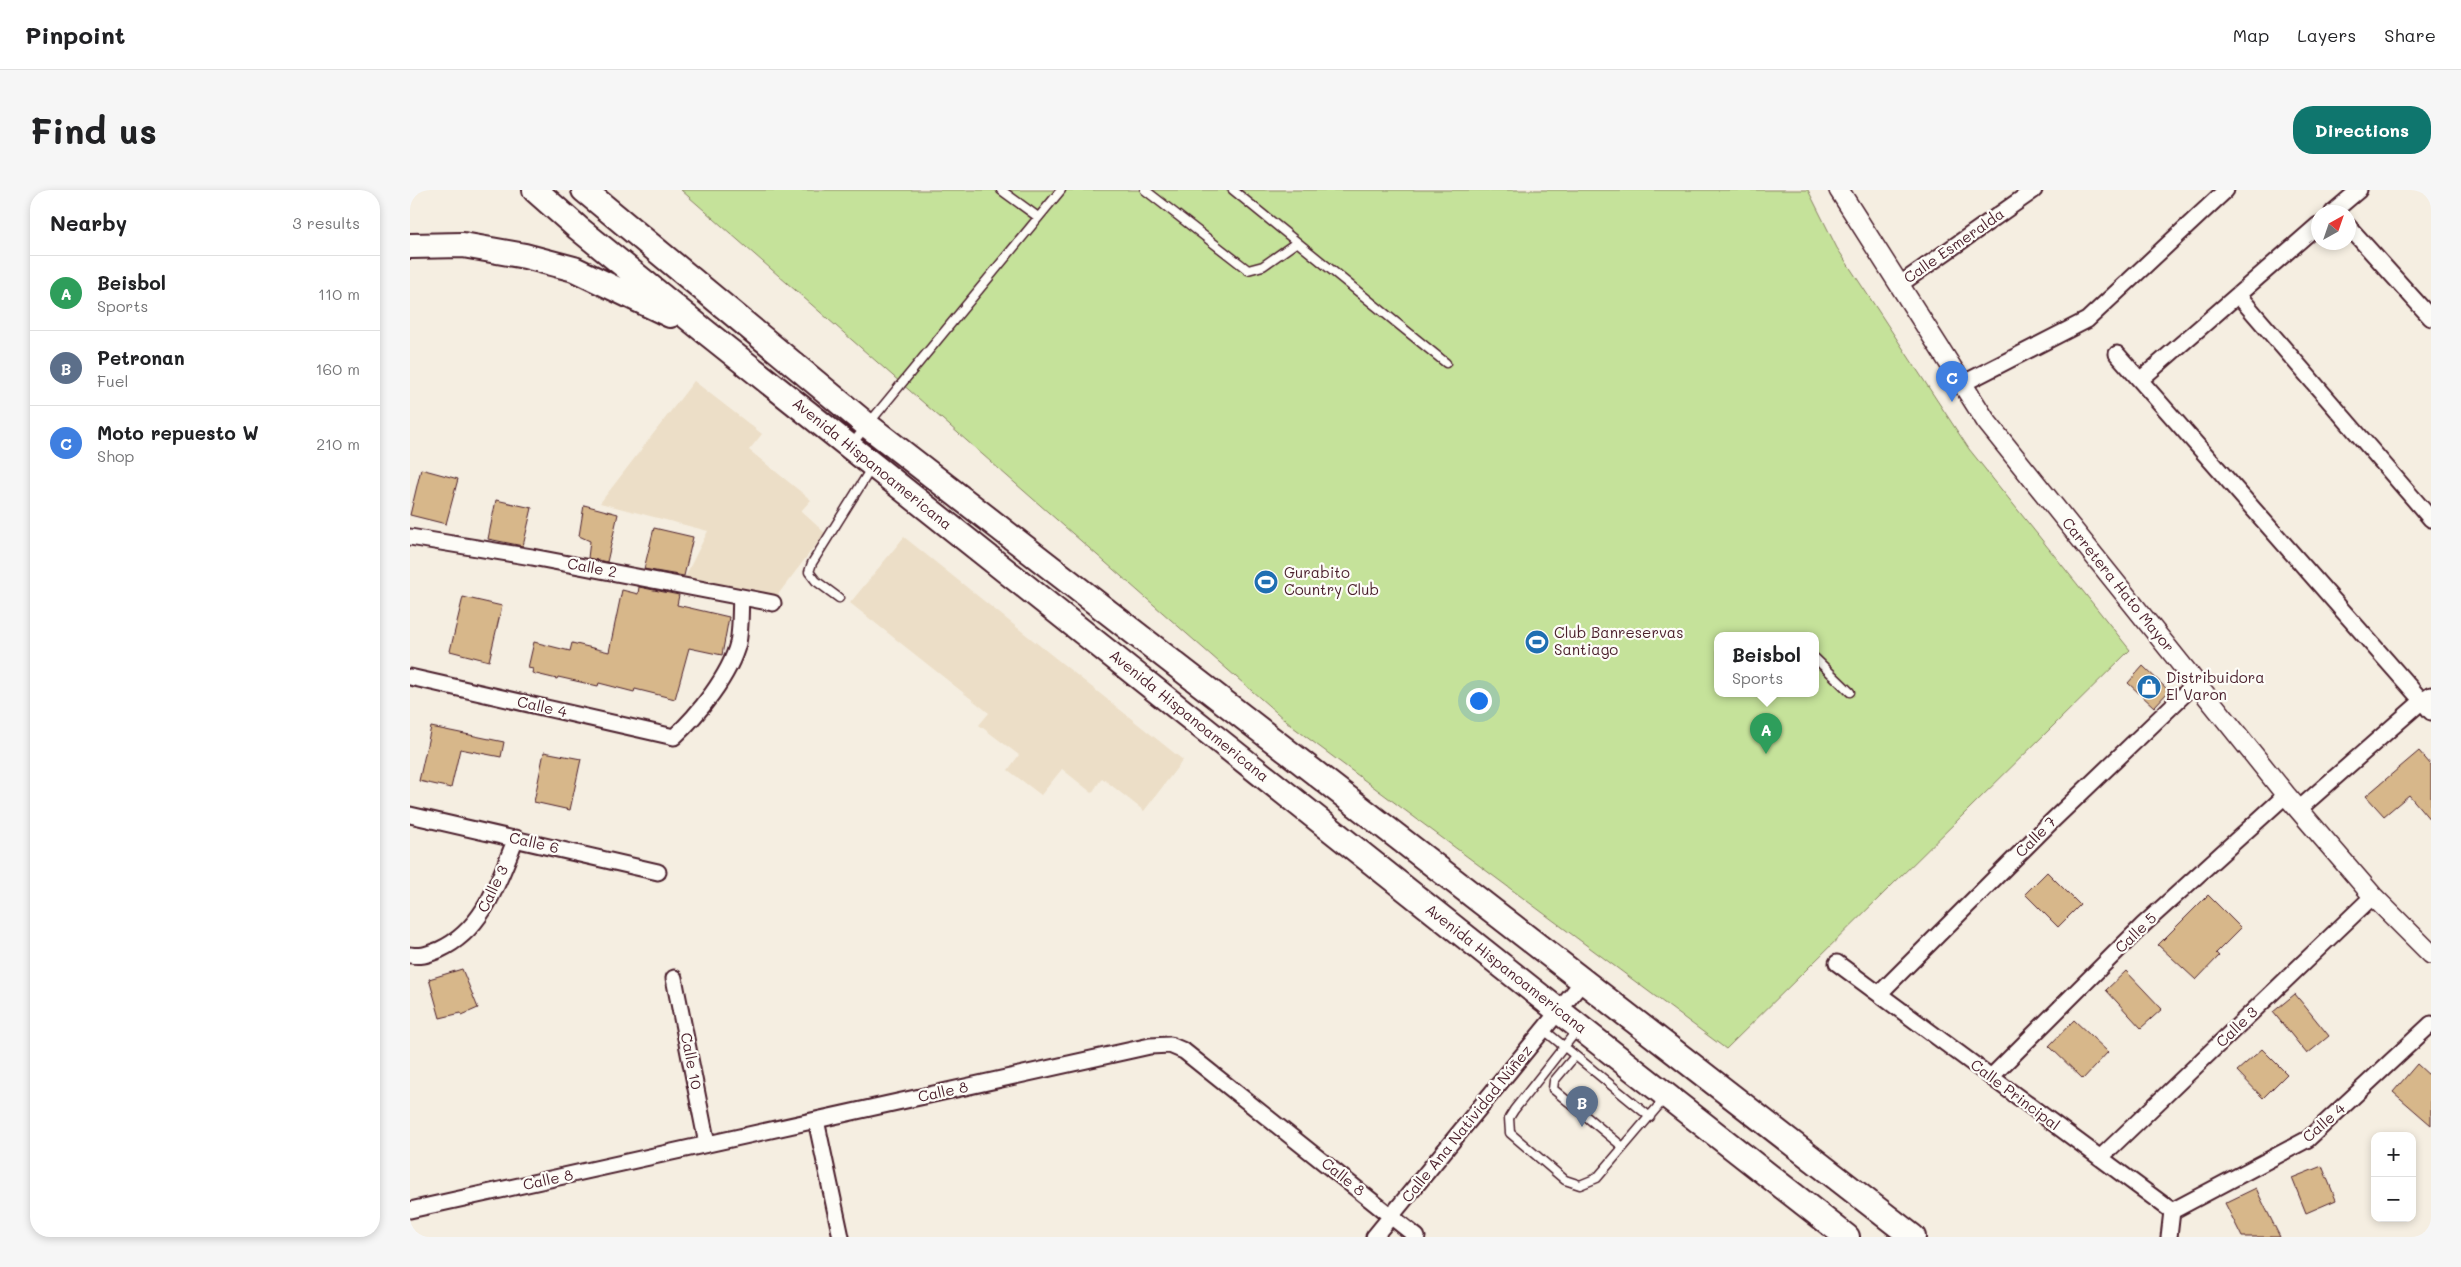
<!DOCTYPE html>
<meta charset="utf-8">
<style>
body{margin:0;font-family:Mali,sans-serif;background:#f6f6f6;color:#202124}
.controls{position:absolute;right:15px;bottom:15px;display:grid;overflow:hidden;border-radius:10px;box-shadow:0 2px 8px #0003}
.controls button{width:45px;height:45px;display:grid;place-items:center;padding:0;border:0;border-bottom:1px solid #e0e0e0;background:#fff;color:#202124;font:25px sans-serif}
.compass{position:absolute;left:1901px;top:15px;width:45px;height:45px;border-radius:50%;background:#fff;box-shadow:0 2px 8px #0003;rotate:40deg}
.you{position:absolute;left:1068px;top:510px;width:18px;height:18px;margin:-12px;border:4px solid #fff;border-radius:50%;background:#1a73e8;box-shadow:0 0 0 8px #1a73e833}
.badge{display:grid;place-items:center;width:32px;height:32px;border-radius:50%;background:#0f766e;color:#fff;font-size:16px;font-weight:700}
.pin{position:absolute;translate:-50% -41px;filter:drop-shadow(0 1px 2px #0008)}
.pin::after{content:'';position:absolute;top:26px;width:18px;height:15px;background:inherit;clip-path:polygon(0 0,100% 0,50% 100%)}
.popup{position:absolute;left:1304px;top:442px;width:105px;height:65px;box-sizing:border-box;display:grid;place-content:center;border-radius:10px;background:#fff;filter:drop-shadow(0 1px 4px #0005);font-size:16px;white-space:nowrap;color:#757577}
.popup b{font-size:19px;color:#202124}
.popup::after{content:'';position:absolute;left:50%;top:100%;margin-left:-10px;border:10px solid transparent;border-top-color:#fff}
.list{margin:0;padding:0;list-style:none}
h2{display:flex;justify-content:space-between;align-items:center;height:65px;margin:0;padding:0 20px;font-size:21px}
h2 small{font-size:16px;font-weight:400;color:#757577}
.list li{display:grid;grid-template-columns:32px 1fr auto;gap:15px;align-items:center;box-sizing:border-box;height:75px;padding:0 20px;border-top:1px solid #e0e0e0}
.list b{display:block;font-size:19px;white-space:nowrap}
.list p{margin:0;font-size:16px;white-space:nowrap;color:#757577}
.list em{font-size:16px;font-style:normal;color:#757577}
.map{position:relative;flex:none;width:2021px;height:1047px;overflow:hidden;border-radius:20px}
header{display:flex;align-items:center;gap:30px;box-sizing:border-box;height:70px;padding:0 25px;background:#fff;border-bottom:1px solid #e0e0e0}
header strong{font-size:24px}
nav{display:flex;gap:28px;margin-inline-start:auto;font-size:18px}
.intro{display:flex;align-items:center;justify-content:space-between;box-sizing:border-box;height:120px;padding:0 30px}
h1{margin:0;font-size:35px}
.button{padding:12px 22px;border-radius:20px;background:#0f766e;color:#fff;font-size:18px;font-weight:700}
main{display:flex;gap:30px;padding:0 30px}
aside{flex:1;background:#fff;border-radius:20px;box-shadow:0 2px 8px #0003}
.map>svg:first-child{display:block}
</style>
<header>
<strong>Pinpoint</strong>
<nav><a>Map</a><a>Layers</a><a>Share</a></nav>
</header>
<div class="intro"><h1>Find us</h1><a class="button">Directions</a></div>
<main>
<aside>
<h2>Nearby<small>3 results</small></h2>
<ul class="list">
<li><span class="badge" style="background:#2e9e5b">A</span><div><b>Beisbol</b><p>Sports</p></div><em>110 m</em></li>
<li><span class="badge" style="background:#5c6f8a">B</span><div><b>Petronan</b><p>Fuel</p></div><em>160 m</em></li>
<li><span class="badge" style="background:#3f7fe0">C</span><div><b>Moto repuesto W</b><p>Shop</p></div><em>210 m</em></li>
</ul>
</aside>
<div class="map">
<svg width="2021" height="1047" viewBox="0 0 2021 1047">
<rect width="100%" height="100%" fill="#f5eee1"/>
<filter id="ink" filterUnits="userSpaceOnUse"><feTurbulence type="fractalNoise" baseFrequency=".02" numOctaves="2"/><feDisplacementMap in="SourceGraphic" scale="10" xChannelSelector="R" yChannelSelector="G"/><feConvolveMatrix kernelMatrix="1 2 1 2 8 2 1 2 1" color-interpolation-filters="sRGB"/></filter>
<g filter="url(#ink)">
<!-- built -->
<path fill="#ecdec7" d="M284,191L352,244L339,260L401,310L391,321L415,343L366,407L275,387L298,341L190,313Z
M494,347L773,570L734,621L692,588L682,603L652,579L631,605L598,580L609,565L569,535L579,523L440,413Z"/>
<!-- green -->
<path fill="#c5e29a" stroke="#888062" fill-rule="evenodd" d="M271,0H1398L1427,58L1559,259L1720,460L1316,859L883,537ZM1307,445H1405V503H1307Z"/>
<!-- building -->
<path fill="#d7b78a" stroke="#4a1f2b" d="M11,279L48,289L36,334L0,325Z
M86,310L122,318L113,356L78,349Z
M174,315L208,324L197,372L178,368L180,351L169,346Z
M244,338L283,347L274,386L234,379Z
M229,397L269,405L267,415L319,427L312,465L279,458L265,509L225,499L224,502L189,493L188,496L148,487L147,489L122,483L123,479L118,478L124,452L160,461L162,453L199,462L212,400L228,404Z
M53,407L92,416L79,471L40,461Z
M1733,476L1759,501L1744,517L1718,493Z
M21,537L94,552L91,567L50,559L41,598L9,591Z
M2009,561L2021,575V631L1999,605L1974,626L1956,606Z
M134,562L171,569L160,620L124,612Z
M1637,682L1670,715L1648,737L1615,704Z
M1798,705L1831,738L1806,763L1809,766L1786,790L1748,755Z
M52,779L68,818L52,825L51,823L30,828L19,789Z
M1716,781L1752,819L1731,838L1696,800Z
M1885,804L1919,846L1897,864L1863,822Z
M1664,830L1698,862L1673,889L1639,856Z
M1852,859L1877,884L1853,908L1827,881Z
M2007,874L2021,887V935L1983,902Z
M1912,976L1926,1010L1896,1023L1882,988Z
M1846,998L1850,1007L1870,1047H1832L1815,1013Z"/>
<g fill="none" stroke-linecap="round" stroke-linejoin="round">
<defs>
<path id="service" d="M591,0L628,27
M735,0L838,80L853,76L887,52
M823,0L1036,173
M441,255L651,0
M429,408L406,391L399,382L402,373L462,277
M1405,468L1440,502
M1168,839L1104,920L1099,928L1100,943L1155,990L1170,995L1187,988L1256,907
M1134,840L1240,927
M1165,866L1144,891L1143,899L1213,957"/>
<path id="minor" d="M1923,22L1949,0
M1938,36L2021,128
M1489,95L1624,0
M1828,105L2021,329
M1707,164L2012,511L2021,505
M1730,190L1908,35
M1552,194L1677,130L1816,0
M0,347L122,367L363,413
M0,487L264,547C288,525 320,485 328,453C331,438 330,421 331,407
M1889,619L2012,511L2021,522
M0,625L248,682
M0,765C12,767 18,764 29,760C74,740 89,690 106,648
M1427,773L1762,1021
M264,788L297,954
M1469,804L1640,633L1786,493
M1581,887L1733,735L1876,605
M406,930L431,1047
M1690,968L1963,706
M0,1020L740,856L760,855L774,861L1007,1047
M1762,1021L1898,949L2021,834
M964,1047L1174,790
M1759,1047L1762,1021"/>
<path id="tertiary" d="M1429,0L1576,231L1876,605L1963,706L2021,764"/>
<path id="primary" d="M125,0L168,38L297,143L1150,822L1437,1047
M174,0L457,235L1503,1047
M0,56L53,55L115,66L164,79L260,125"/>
</defs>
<!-- service casing -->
<use href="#service" stroke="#4a1f2b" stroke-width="11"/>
<!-- minor casing -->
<use href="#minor" stroke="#4a1f2b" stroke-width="19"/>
<!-- tertiary casing -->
<use href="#tertiary" stroke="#4a1f2b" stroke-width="22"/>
<!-- primary casing -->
<use href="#primary" stroke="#4a1f2b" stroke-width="28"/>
<!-- service -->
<use href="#service" stroke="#fdfcf7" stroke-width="8"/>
<!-- minor -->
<use href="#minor" stroke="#fdfcf7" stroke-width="15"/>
<!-- tertiary -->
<use href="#tertiary" stroke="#fdfcf7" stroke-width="19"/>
<!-- primary -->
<use href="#primary" stroke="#fdfcf7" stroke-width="24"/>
</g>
</g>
<!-- icons -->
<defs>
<symbol id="stadium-disc" viewBox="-11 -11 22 22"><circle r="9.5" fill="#1f6fb2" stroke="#fdfcf7"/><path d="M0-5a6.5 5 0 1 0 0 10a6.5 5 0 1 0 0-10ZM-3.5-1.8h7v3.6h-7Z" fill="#fff"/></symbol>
<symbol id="shop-disc" viewBox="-11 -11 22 22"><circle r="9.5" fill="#1f6fb2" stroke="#fdfcf7"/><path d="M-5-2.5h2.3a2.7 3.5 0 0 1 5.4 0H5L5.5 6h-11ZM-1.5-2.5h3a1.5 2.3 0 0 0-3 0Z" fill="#fff"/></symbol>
</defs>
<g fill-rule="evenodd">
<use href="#stadium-disc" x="842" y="378" width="28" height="28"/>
<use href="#stadium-disc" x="1113" y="438" width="28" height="28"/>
<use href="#shop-disc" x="1725" y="483" width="28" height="28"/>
</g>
<g text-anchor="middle" stroke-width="4.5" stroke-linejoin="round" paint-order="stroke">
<!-- street labels -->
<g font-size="15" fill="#4a1f2b" stroke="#fdfcf7">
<text transform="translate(1544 56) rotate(-35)" y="5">Calle Esmeralda</text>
<text transform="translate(462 274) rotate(39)" y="5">Avenida Hispanoamericana</text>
<text transform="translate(182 378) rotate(11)" y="5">Calle 2</text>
<text transform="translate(1708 395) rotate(51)" y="5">Carretera Hato Mayor</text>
<text transform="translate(132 517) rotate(13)" y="5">Calle 4</text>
<text transform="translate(779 526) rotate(39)" y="5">Avenida Hispanoamericana</text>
<text transform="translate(1626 647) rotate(-45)" y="5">Calle 7</text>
<text transform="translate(124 653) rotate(13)" y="5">Calle 6</text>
<text transform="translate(83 699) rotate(-64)" y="5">Calle 3</text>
<text transform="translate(1726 743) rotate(-44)" y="5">Calle 5</text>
<text transform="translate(1096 779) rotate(38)" y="5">Avenida Hispanoamericana</text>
<text transform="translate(1827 837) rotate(-44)" y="5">Calle 3</text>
<text transform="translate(281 871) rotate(79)" y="5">Calle 10</text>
<text transform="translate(533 902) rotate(-12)" y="5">Calle 8</text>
<text transform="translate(1605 905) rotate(37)" y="5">Calle Principal</text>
<text transform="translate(1914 933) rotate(-41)" y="5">Calle 4</text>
<text transform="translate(1057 934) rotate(-51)" y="5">Calle Ana Natividad Núñez</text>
<text transform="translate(933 987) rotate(39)" y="5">Calle 8</text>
<text transform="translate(138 990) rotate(-12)" y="5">Calle 8</text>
</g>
<!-- poi labels -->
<g font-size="15" fill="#4a1f2b" stroke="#fdfcf7" text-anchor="start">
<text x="874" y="388">Gurabito<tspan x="874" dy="17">Country Club</tspan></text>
<text x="1144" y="448">Club Banreservas<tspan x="1144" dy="17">Santiago</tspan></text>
<text x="1756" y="493">Distribuidora<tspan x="1756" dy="17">El Varon</tspan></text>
</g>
</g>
</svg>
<div class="controls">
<button>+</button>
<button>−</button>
</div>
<svg class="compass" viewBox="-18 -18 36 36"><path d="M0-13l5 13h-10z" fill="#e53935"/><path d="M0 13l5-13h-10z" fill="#757577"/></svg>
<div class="you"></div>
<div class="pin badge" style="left:1356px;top:564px;background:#2e9e5b">A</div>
<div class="popup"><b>Beisbol</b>Sports</div>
<div class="pin badge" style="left:1172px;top:937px;background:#5c6f8a">B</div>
<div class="pin badge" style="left:1542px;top:212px;background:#3f7fe0">C</div>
</div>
</main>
